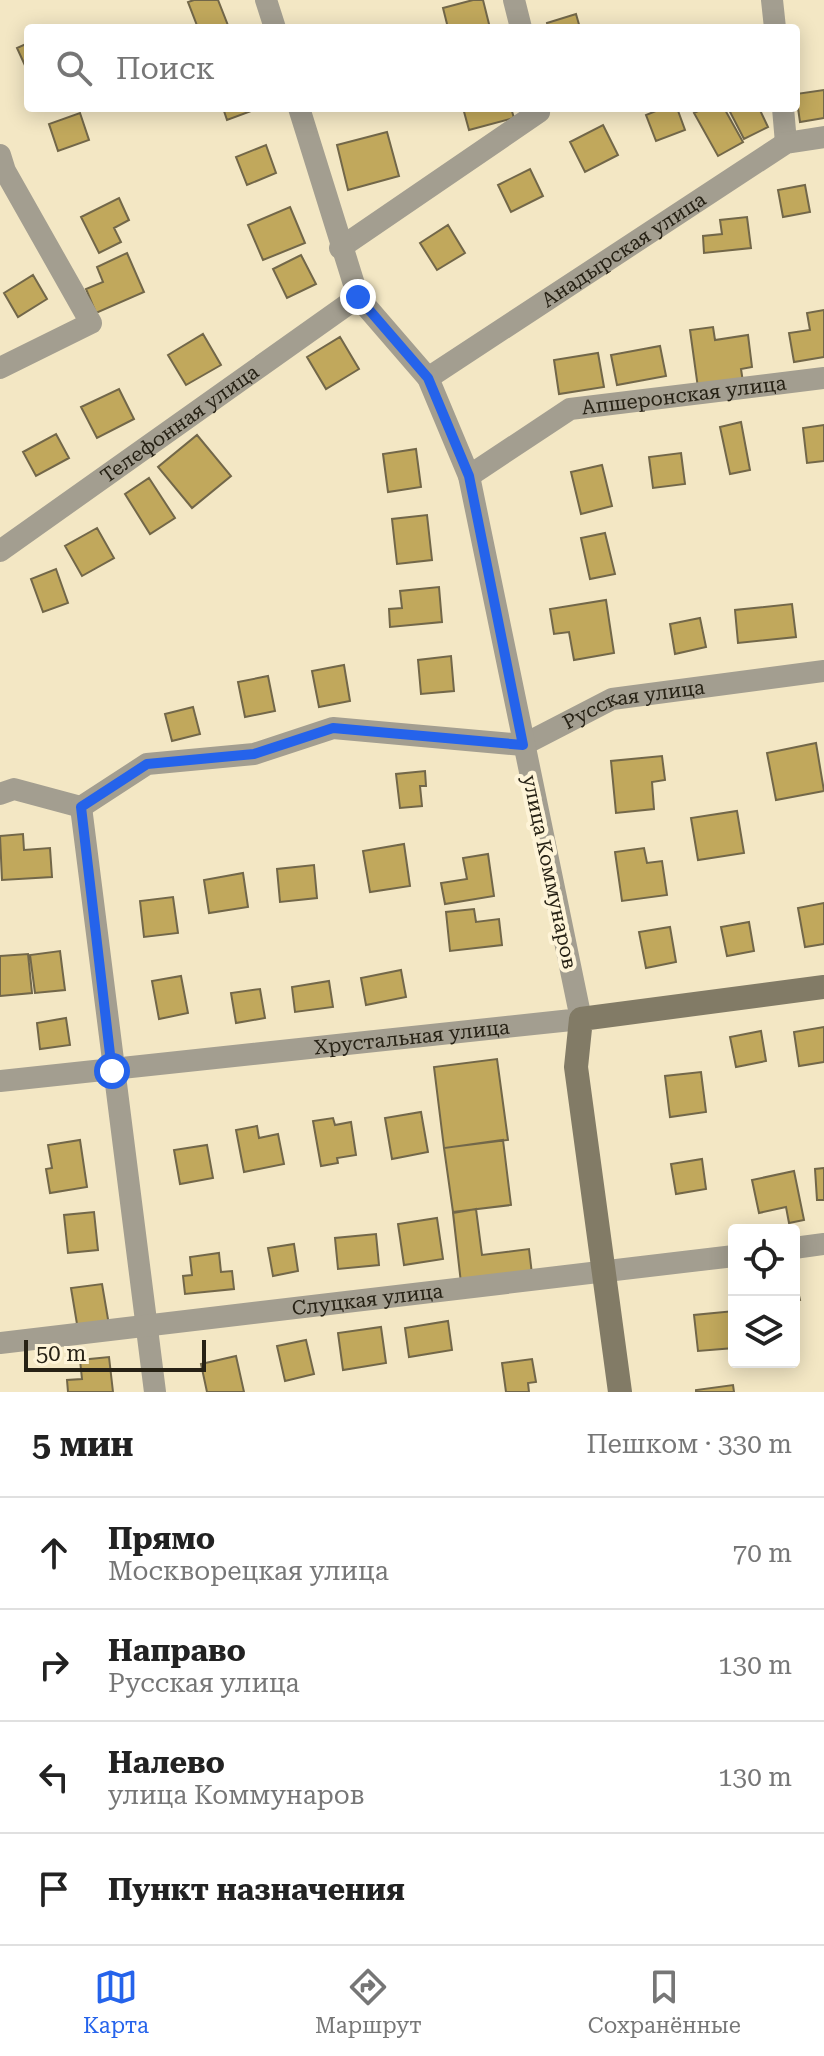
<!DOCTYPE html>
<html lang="ru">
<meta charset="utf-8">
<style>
body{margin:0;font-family:"Roboto Serif",serif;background:#f2f2f2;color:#222}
.controls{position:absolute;right:24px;bottom:24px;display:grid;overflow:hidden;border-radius:8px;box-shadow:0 4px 20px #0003}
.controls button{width:72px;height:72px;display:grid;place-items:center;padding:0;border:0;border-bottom:2px solid #e0e0e0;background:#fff;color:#222;font:40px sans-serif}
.scale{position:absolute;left:24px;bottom:20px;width:182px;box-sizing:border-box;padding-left:8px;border:4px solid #272215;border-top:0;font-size:22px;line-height:28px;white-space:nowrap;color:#272215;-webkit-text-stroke:6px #fef4d8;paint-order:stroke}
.stop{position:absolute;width:24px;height:24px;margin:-18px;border:6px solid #2563eb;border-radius:50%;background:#fff}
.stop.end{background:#2563eb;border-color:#fff;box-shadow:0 2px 8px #0008}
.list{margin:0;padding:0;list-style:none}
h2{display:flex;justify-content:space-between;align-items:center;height:104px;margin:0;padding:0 32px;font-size:34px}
h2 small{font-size:26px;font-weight:400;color:#767676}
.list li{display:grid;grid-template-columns:52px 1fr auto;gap:24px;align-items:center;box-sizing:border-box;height:112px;padding:0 32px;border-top:2px solid #e0e0e0}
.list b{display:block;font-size:30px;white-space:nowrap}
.list p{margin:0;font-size:26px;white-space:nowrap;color:#767676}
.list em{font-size:26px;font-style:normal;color:#767676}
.icon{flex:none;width:44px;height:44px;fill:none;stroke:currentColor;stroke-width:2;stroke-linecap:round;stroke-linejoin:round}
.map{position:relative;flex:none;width:824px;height:1392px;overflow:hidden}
.search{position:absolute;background:#fff;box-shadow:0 4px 20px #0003;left:24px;right:24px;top:24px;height:88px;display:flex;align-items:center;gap:20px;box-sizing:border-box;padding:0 28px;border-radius:8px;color:#767676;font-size:30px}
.sheet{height:552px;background:#fff}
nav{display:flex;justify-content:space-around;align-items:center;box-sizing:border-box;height:112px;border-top:2px solid #e0e0e0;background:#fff;font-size:22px;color:#767676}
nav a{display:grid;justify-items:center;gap:4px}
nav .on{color:#2563eb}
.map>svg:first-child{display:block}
</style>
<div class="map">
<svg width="824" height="1392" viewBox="0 0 824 1392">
<rect width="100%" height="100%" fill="#f3e7c4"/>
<!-- building -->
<path fill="#c1a85c" stroke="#726749" stroke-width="2" d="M194,0H218L229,28H198L188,2Z
M473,0H483L490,28H448L443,8Z
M576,14L580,28H548L547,23Z
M28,43V72L17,48Z
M824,90V118L800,122L796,94Z
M223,108H253L254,110L227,120Z
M463,108H511L514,118L469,130Z
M663,108H677L685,130L656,141L646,115Z
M704,108H724L743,142L718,156L694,113Z
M728,108H759L768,127L744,139Z
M80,113L89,140L58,151L49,124Z
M603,125L618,155L585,172L570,142Z
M387,132L399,176L348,190L337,145Z
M266,145L276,173L247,185L236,157Z
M530,169L543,196L511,212L498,185Z
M805,185L810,212L783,217L778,190Z
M119,198L129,220L114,228L121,242L99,253L81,217Z
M290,207L305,243L263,260L248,225Z
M747,217L751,248L704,253L703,236L722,234L720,220Z
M448,225L465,253L437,270L420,243Z
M127,253L144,292L96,313L86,289L103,282L97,267Z
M301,255L316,284L287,298L273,269Z
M33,275L47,299L18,317L4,293Z
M824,310V357L794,362L789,333L810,330L807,313Z
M713,327L715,340L748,335L752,367L741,369L743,382L698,388L690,330Z
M203,334L221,365L186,385L168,355Z
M340,337L359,369L326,389L307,357Z
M660,346L666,376L617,385L611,355Z
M598,353L604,387L559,394L554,360Z
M119,389L134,419L97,438L81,407Z
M741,422L750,470L730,474L720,427Z
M824,425V461L807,463L803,428Z
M56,434L69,458L36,476L23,452Z
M197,435L231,476L192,508L158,467Z
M416,449L421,487L388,492L383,454Z
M681,453L685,484L653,488L649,457Z
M602,465L612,506L581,514L571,472Z
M149,478L175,518L150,534L125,494Z
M427,515L432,560L397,564L392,519Z
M97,528L114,558L82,576L65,546Z
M605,533L615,574L590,579L581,538Z
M56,569L68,603L43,612L31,579Z
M439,587L442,622L390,627L389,609L402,608L400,591Z
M606,600L614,653L574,660L569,632L554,634L550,609Z
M792,604L796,637L738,643L735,610Z
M700,618L706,647L675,654L670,624Z
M451,656L454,691L421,694L418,660Z
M344,665L350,701L319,707L312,671Z
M268,676L275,711L245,717L238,682Z
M193,707L200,734L172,741L165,714Z
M816,743L824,791L776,800L767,753Z
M662,756L665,780L652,782L654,809L616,813L611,761Z
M425,771L426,786H420L422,806L400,808L396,774Z
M737,811L744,853L698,860L691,818Z
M23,834L24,850L50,848L52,877L2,880L0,836Z
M404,844L410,886L370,892L363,851Z
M644,848L647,863L662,861L667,895L622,901L615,852Z
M488,854L494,896L445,904L441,883L467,879L463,858Z
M314,865L317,898L280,902L277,869Z
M243,873L248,907L209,913L204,880Z
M173,897L178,933L144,937L140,901Z
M824,903V944L805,947L798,908Z
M474,909L476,922L499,919L502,945L450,951L446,912Z
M749,922L754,951L727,956L721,927Z
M670,927L676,962L646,968L639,932Z
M60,951L65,990L35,993L30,955Z
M28,954L32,993L0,996V956Z
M401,970L406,997L366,1005L361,978Z
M181,976L188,1013L159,1019L152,981Z
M329,981L333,1007L295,1012L292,987Z
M260,989L265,1018L236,1023L231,993Z
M66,1018L70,1045L40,1049L37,1023Z
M824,1027V1062L799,1066L794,1032Z
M761,1031L766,1061L736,1067L730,1037Z
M497,1059L508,1140L444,1148L434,1067Z
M701,1072L706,1112L670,1117L665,1076Z
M421,1112L428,1152L392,1159L385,1118Z
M333,1118L335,1125L351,1122L356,1155L337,1158L338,1163L321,1166L313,1121Z
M257,1126L259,1138L278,1134L284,1164L244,1172L236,1130Z
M80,1140L87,1187L50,1193L46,1169L52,1168L48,1145Z
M503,1140L511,1205L453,1212L444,1148Z
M207,1145L213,1178L180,1184L174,1150Z
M702,1159L706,1189L676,1194L671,1164Z
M824,1168V1200H817L815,1169Z
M794,1171L804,1220L789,1223L786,1207L759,1213L752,1180Z
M476,1209L482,1255L529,1249L532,1274L461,1283L453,1213Z
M476,1209L482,1255L529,1249L532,1274L461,1283L453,1212Z
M94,1212L98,1250L68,1253L64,1215Z
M437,1218L443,1259L404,1265L398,1224Z
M376,1234L379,1265L338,1269L335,1238Z
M294,1244L298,1271L273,1276L268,1248Z
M219,1253L221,1272L232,1271L234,1289L185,1294L183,1276L192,1275L190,1257Z
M794,1274L800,1300L794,1301Z
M102,1284L109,1325L78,1330L71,1288Z
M734,1311V1348L698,1351L694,1315Z
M448,1321L452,1350L409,1357L405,1328Z
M381,1327L386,1363L343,1370L338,1333Z
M306,1340L314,1374L285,1381L277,1346Z
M236,1356L244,1392H207L201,1364Z
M109,1357L113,1392H68L67,1380L82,1379L80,1360Z
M532,1359L536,1382L528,1383L529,1392H506L502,1363Z
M733,1385L734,1392H696V1390Z"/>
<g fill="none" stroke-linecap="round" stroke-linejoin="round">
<!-- street -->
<g stroke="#a39e90" stroke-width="22">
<path d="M266,0L275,28"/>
<path d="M514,0L521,28"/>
<path d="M772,0L775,28"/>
<path d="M783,108L786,143"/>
<path d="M0,155L5,171L91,323L0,368"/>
<path d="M340,248L539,112L538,108"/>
<path id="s1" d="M428,378L786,143L824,137"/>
<path id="s2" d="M469,476L570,409L824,378"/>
<path id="s3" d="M0,551L358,297"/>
<path d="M0,794L14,789L81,807"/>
<path id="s4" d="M81,807L147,764L254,754L333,728L523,745L612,699L824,671"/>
<path d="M81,807L155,1392"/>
<path id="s5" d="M0,1081L581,1019L469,476L428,378L358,297L299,108"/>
<path d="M794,1248L824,1244"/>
<path id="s6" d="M0,1343L734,1256"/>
</g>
<!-- secondary -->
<path stroke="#827b66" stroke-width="24" d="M620,1392L576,1067L581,1019L824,987"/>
</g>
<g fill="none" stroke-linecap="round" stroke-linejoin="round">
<!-- route -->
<path stroke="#2563eb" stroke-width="10" d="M112,1071L81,807L147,764L254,754L333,728L523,745L469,476L428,378L358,297"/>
</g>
<g text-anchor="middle" stroke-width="8" stroke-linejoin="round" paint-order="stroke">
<!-- street labels -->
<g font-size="20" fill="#272215" stroke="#fef4d8">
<text dy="7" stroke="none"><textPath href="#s1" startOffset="234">Анадырская улица</textPath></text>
<text dy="7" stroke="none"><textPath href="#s2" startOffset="236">Апшеронская улица</textPath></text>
<text dy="7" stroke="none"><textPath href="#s3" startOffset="220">Телефонная улица</textPath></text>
<text dy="7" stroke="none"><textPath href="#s4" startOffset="580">Русская улица</textPath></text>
<text transform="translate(550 872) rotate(78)" y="7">улица Коммунаров</text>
<text dy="7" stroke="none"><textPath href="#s5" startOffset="414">Хрустальная улица</textPath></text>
<text dy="7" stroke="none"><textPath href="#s6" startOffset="370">Слуцкая улица</textPath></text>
</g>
</g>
</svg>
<div class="controls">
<button><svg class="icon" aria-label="locate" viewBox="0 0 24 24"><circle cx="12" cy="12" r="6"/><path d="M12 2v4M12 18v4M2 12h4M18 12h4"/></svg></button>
<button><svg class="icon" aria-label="layers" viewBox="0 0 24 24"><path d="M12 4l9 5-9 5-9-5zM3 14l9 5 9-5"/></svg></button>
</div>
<div class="scale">50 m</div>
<div class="stop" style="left:112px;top:1071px"></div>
<div class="stop end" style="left:358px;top:297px"></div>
<div class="search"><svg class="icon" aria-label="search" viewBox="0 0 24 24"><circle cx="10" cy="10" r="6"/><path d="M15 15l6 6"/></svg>Поиск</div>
</div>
<section class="sheet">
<h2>5 мин<small>Пешком · 330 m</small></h2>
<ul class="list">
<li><svg class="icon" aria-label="ahead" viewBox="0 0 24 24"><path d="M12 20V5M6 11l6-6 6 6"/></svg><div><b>Прямо</b><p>Москворецкая улица</p></div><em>70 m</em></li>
<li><svg class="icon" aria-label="right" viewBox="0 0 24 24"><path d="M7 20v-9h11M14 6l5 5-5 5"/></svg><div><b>Направо</b><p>Русская улица</p></div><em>130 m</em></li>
<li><svg class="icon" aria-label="left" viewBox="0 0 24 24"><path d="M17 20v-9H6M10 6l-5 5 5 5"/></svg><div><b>Налево</b><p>улица Коммунаров</p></div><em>130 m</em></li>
<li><svg class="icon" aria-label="arrive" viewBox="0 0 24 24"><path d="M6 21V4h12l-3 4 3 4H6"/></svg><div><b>Пункт назначения</b></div></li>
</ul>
</section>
<nav>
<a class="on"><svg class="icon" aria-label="map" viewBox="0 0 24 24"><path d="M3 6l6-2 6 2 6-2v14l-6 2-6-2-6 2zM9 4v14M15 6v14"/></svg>Карта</a>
<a><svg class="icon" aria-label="directions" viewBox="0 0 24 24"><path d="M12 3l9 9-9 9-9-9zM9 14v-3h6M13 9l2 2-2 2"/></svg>Маршрут</a>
<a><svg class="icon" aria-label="saved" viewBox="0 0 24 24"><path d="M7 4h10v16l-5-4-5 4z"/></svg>Сохранённые</a>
</nav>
